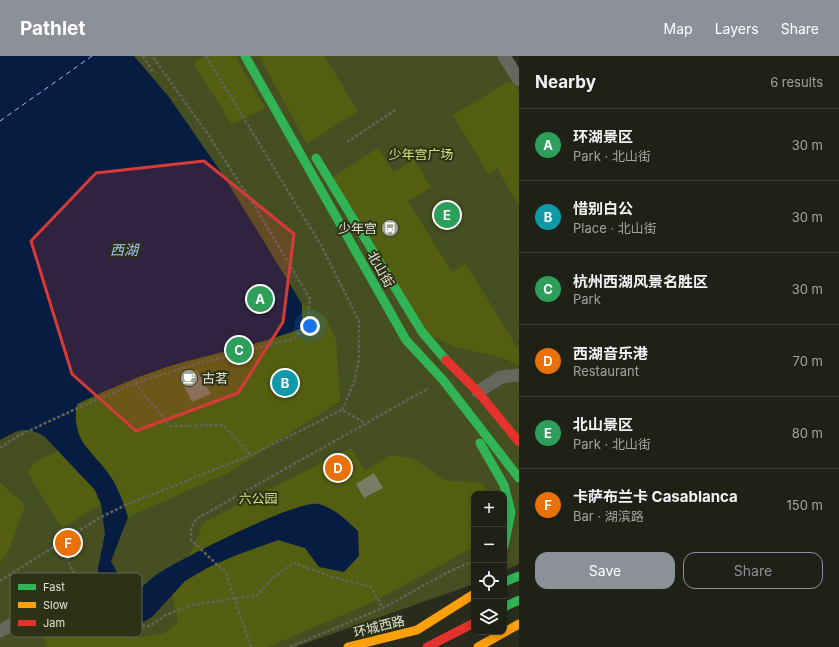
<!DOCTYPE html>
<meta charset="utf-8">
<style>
body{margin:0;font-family:Inter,"Noto Sans SC",sans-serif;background:#27291f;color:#f1f3f6}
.controls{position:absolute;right:12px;bottom:12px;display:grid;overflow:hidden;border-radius:8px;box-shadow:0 2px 6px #0003}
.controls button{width:36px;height:36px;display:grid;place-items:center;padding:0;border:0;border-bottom:1px solid #3c3e35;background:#1f2116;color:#f1f3f6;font:20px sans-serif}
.you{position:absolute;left:310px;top:270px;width:14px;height:14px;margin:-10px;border:3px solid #fff;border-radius:50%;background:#1a73e8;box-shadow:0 0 0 6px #1a73e833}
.badge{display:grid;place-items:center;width:26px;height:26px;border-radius:50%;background:#8c9099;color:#fff;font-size:13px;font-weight:700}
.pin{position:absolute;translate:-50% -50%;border:2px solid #fff;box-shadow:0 1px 4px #0006}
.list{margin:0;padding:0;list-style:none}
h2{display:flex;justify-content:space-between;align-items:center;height:52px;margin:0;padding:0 16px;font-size:17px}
h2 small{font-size:13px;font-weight:400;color:#a1a3a1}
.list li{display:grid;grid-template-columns:26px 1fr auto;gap:12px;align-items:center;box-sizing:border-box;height:72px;padding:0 16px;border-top:1px solid #3c3e35}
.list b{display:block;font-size:15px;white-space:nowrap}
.list p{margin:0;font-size:13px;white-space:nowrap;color:#a1a3a1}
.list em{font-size:13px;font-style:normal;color:#a1a3a1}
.actions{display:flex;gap:8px;padding:12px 16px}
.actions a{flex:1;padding:9px 0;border:1px solid #8c9099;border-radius:12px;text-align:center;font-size:14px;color:#8c9099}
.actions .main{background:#8c9099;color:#fff}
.icon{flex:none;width:22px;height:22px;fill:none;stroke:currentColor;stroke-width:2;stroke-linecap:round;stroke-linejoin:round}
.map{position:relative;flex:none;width:519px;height:591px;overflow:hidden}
header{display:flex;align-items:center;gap:24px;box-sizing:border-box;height:56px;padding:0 20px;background:#8c9099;color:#fff}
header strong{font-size:19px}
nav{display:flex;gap:22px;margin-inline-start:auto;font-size:14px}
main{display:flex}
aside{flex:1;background:#1f2116}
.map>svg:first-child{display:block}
</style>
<header>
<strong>Pathlet</strong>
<nav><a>Map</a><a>Layers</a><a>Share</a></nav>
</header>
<main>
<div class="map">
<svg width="519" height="591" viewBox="0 0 519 591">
<rect width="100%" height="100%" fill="#292c1d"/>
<!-- green -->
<path fill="#464f22" d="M0,0H504L519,24V508L504,515V438H474V528L295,591H0Z"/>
<!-- forest -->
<path fill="#535e11" d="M204,0H235L265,52L232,69L193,7Z
M259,0H324L358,55L307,88Z
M506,27H513L519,36V150L497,112L488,118L453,59Z
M378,92L394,116L425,96L426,99L416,106L431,131L408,145L452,216L466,208L519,295V310L504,302L456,291L422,276L330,123Z
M302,248L325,260L336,283L340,345L228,417L128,461C124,449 120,437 114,426C96,395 70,390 77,348C107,334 138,320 170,310C214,297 259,289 302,272Z
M351,392L365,415L390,399L413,402L444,424L481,427L489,438H474V491L369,548L267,591H47L39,570L74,551L93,570L116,578L135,582L164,577L178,567L172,537L185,525L207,512L234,500L278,484L305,492L320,511L317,448C271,459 231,480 189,501L204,466Z
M58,395L95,434L101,448L62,472L28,418L34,406Z
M0,426L25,449L8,496L0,507Z"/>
<!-- water -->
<path fill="#061d41" d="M0,0H134L169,41L223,119L302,248V272C259,289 214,297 170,310C138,320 107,334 77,348C70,389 96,395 114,426C120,437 124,449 128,461L111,505L127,534H138C145,529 151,522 159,517C181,503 298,443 318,448C335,452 346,464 358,475L359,500L344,516L319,511L305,492L278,484L234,500L207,512L185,525L152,561L143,566L129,563L113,553L99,534L98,512L105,478L101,448L95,434L45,381C26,369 18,374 0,384Z"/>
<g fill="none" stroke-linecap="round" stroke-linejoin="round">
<!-- ferry -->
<path stroke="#a1c2f5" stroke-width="1" stroke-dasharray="5 4" stroke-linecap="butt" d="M0,65L92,0"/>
</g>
<!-- building -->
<path fill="#777c65" d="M196,314L211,338L192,346L180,322Z
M374,417L383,432L364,442L356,428Z"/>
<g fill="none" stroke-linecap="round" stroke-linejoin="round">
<!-- path -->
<path stroke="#626459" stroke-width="2.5" stroke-dasharray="3 2" stroke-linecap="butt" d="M143,0L153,16
M206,0L322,191L359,265V304L354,326L342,354
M347,86L397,53
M135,327L170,370L223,369L251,399
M0,392L18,380L82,350L135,327L192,309L293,283L307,269L310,243L254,149L207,77L152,0
M60,488L75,519
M0,525L99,462L128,448L251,399L342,354L365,367
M89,540L101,557L122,569L150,570L166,559L192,549L258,539L271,523L294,507L332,521L371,531L383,552
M251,591L226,517L191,484V472L196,463L429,332
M290,591L383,552L448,516L474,505"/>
<!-- street -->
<path stroke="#64675b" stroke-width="13" d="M504,0L519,24
M478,336L501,321L519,319
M0,575L81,530"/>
<!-- fast -->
<path stroke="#30b455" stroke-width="9" d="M245,0L406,284L443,324L519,422
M316,102L422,276L446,304
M480,387L504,429L511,456L504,490
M504,526L519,520
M504,551L519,544"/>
<!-- slow -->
<path stroke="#ff9f0a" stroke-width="9" d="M348,591L417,574L474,538
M478,591L519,568"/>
<!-- jam -->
<path stroke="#e5322d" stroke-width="9" d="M446,304L478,336L519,386
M427,591L474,567"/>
</g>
<!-- marked area -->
<path fill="#d73b39" fill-opacity="0.2" stroke="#d73b39" stroke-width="3" stroke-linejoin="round" d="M204,105L294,178L283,266L238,337L136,375L72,318L31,185L96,117Z"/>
<!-- icons -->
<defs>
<symbol id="bus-disc" viewBox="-11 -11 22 22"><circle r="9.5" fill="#a1a494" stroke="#2d3217"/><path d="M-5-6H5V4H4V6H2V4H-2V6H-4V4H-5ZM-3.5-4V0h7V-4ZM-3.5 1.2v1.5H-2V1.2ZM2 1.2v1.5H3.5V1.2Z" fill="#fff"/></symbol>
<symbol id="cafe-disc" viewBox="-11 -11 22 22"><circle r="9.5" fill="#a1a494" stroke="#2d3217"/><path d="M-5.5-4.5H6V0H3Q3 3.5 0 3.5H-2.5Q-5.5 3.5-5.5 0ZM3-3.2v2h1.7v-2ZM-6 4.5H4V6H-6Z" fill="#fff"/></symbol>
</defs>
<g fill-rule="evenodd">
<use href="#bus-disc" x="380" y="162" width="20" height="20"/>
<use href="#cafe-disc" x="179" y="312" width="20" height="20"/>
</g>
<g text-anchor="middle" stroke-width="4" stroke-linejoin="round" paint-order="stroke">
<!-- park labels -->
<g font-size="13" fill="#d0e578" stroke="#2d3217">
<text x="421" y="103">少年宫广场</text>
<text x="258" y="447">六公园</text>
</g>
<!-- poi labels -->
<g font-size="13" fill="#e1e4d4" stroke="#2d3217" text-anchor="end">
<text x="377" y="177">少年宫</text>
<text x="202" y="327" text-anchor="start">古茗</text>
</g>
<!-- street labels -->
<g font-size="13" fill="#e1e4d4" stroke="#2d3217">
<text transform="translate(381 213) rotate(60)" y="5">北山街</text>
<text transform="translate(379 570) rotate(-14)" y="5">环城西路</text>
</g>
<!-- water labels -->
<g font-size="14" font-style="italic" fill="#a1c2f5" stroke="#2d3217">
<text x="124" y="199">西湖</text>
</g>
</g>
<!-- legend -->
<rect x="10" y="517" width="132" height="64" rx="6" fill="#2d3217" stroke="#636750" stroke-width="1"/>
<rect x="18" y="528" width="18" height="6" fill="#30b455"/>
<rect x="18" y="546" width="18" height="6" fill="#ff9f0a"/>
<rect x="18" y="564" width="18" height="6" fill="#e5322d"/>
<g font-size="11" fill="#e1e4d4">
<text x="43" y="535">Fast</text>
<text x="43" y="553">Slow</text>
<text x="43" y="571">Jam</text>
</g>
</svg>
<div class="controls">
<button>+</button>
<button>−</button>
<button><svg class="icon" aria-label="locate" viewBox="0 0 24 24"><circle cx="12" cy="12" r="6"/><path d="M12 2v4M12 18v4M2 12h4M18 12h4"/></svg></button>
<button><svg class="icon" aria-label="layers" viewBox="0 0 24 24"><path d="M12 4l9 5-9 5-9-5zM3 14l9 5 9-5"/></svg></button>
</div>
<div class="you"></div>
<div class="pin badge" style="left:260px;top:243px;background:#2e9e5b">A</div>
<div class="pin badge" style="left:285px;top:327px;background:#0f9aa8">B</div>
<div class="pin badge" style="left:239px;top:294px;background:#2e9e5b">C</div>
<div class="pin badge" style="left:338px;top:412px;background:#e8710a">D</div>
<div class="pin badge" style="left:447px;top:159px;background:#2e9e5b">E</div>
<div class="pin badge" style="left:68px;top:487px;background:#e8710a">F</div>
</div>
<aside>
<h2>Nearby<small>6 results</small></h2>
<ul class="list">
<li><span class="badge" style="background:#2e9e5b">A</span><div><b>环湖景区</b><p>Park · 北山街</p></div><em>30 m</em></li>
<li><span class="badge" style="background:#0f9aa8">B</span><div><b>惜别白公</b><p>Place · 北山街</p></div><em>30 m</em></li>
<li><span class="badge" style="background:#2e9e5b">C</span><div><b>杭州西湖风景名胜区</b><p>Park</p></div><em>30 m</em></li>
<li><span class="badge" style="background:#e8710a">D</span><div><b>西湖音乐港</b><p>Restaurant</p></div><em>70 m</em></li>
<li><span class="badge" style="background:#2e9e5b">E</span><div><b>北山景区</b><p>Park · 北山街</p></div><em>80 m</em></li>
<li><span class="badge" style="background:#e8710a">F</span><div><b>卡萨布兰卡 Casablanca</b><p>Bar · 湖滨路</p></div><em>150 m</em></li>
</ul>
<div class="actions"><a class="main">Save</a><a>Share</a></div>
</aside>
</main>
